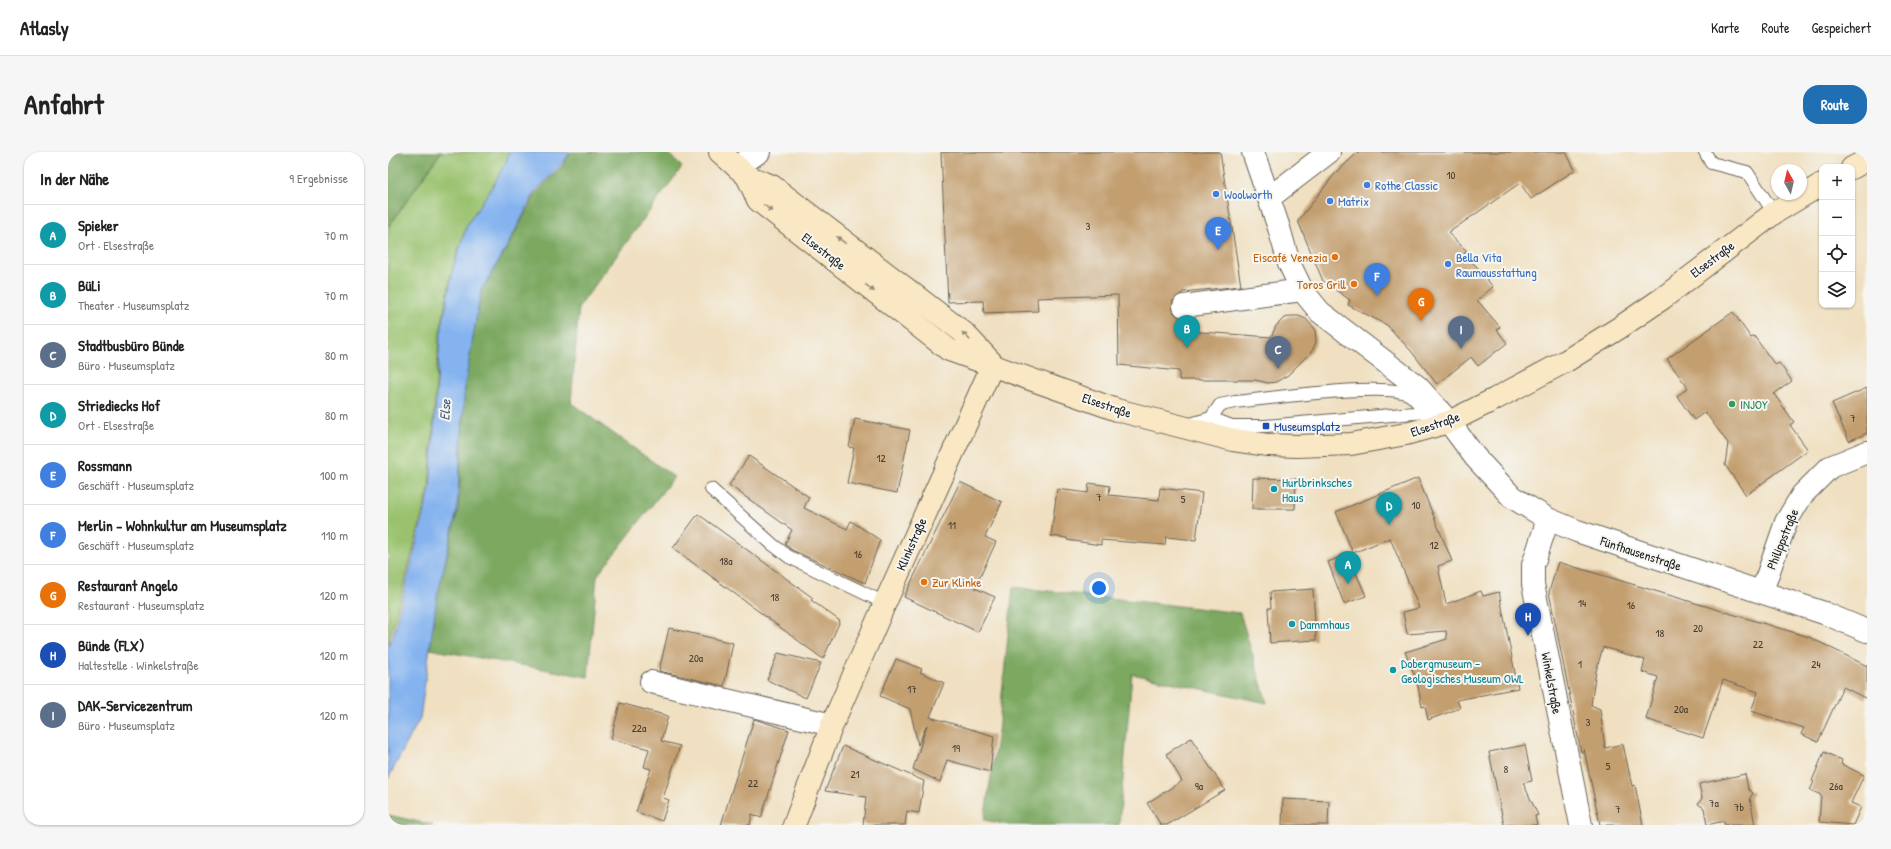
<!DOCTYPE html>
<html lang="de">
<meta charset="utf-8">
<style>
body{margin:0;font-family:"Patrick Hand",sans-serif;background:#f6f6f6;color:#222}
.controls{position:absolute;right:12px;top:12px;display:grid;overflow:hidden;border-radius:8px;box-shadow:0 1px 3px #0004}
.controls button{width:36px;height:36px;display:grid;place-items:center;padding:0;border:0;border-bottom:1px solid #e0e0e0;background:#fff;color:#222;font:20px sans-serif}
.compass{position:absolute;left:1383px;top:12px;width:36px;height:36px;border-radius:50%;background:#fff;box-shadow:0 1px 3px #0004;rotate:352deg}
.you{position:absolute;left:711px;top:436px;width:14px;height:14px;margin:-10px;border:3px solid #fff;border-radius:50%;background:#1a73e8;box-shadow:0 0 0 6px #1a73e833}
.badge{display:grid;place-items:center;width:26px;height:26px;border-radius:50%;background:#1f6fb2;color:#fff;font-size:13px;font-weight:700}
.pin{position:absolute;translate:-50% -33px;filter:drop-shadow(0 1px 2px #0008)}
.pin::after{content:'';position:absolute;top:21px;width:14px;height:12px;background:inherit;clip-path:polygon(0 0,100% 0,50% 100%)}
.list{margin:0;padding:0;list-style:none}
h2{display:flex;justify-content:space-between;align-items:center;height:52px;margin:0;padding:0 16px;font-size:17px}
h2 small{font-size:13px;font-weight:400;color:#767676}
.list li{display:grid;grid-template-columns:26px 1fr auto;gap:12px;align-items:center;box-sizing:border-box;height:60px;padding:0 16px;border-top:1px solid #e0e0e0}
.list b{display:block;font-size:15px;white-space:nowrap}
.list p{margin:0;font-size:13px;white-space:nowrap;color:#767676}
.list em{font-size:13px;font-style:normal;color:#767676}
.icon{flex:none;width:22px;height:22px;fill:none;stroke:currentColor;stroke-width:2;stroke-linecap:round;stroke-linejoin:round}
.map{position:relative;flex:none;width:1479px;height:673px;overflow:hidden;border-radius:16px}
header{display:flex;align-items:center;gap:24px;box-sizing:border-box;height:56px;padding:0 20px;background:#fff;border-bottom:1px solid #e0e0e0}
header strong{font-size:19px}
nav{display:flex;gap:22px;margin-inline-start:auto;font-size:14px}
.intro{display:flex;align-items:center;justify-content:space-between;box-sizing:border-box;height:96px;padding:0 24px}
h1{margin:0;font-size:28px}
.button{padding:10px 18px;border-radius:16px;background:#1f6fb2;color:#fff;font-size:14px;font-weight:700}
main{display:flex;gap:24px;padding:0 24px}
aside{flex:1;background:#fff;border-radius:16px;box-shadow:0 1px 3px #0004}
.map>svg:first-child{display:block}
</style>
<header>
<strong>Atlasly</strong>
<nav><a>Karte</a><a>Route</a><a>Gespeichert</a></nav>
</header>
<div class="intro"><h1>Anfahrt</h1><a class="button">Route</a></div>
<main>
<aside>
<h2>In der Nähe<small>9 Ergebnisse</small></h2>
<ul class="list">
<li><span class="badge" style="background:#0f9aa8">A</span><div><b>Spieker</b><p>Ort · Elsestraße</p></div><em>70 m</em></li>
<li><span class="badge" style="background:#0f9aa8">B</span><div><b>BüLi</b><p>Theater · Museumsplatz</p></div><em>70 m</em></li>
<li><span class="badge" style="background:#5c6f8a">C</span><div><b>Stadtbusbüro Bünde</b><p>Büro · Museumsplatz</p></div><em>80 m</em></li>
<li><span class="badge" style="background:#0f9aa8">D</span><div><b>Striediecks Hof</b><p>Ort · Elsestraße</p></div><em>80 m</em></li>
<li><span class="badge" style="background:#3f7fe0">E</span><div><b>Rossmann</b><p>Geschäft · Museumsplatz</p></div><em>100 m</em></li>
<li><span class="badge" style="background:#3f7fe0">F</span><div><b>Merlin - Wohnkultur am Museumsplatz</b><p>Geschäft · Museumsplatz</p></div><em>110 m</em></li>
<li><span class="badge" style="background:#e8710a">G</span><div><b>Restaurant Angelo</b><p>Restaurant · Museumsplatz</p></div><em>120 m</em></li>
<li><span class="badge" style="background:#1a4fb4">H</span><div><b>Bünde (FLX)</b><p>Haltestelle · Winkelstraße</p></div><em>120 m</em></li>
<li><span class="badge" style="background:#5c6f8a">I</span><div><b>DAK-Servicezentrum</b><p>Büro · Museumsplatz</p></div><em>120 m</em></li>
</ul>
</aside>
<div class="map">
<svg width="1479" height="673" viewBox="0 0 1479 673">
<rect width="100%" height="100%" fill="#f6f6f2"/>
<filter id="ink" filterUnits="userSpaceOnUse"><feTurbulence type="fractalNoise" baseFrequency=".025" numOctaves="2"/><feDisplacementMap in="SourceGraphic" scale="8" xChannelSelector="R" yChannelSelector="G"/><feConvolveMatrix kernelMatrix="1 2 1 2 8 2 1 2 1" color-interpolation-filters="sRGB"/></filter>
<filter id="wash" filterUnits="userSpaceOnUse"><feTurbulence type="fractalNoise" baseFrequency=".012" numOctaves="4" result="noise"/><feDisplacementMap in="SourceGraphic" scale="16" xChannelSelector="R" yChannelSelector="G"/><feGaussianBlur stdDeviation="0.9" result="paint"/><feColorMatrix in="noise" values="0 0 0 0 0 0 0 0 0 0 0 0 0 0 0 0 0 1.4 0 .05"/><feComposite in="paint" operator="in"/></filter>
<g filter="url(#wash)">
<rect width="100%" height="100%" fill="#f0e0c1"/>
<!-- green -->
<path fill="#9ac26e" stroke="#5b6f45" d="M53,0H121L119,8L106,32L79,73L64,117L51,187L41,337L0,493V76Z"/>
<!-- forest -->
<path fill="#7ba861" stroke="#4c623e" d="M0,0H53L0,75Z
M183,0H279L294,15L191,155L183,251L286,325L209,424L200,525L41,497L49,445L70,358L77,232L93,139L118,98L148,41L175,13Z
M625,435L852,461L879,551L744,522L731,673H621L596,668L610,580Z
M0,663L45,673H0Z"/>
<!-- water -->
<path fill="#84b3ef" stroke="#506886" d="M121,0H182L174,12L147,40L117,98L93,139L77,232L69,358L49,445L32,566L0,627V495L5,483L42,338L52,186L65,117L79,73L106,32L119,8Z"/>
<g id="blocks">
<!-- building -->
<path fill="#c39f6f" d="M553,0H832L853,134L795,140L785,149L784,155L786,161L792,166H798L799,179L883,185L888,174L895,167L902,164H911L918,167L927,177L928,190L924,199L900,223L888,230L880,231L867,228H791V219L731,213L730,143L649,146L650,159L596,161L595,149L560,150Z
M970,0H1178L1187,18L1143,47L1132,31L1060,81L1079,99L1076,102L1090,116L1105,135L1089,148L1112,175L1109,178L1119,191L1090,214L1083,205L1049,232L1023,199L999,173L960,153L962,148L935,129L910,69L945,24Z
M1345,160L1363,186L1366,184L1387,213L1391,211L1404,229L1386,242L1406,270L1402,273L1420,298L1358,343L1337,313L1340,291L1317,260L1306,268L1289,244L1300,236L1279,207Z
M1479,236V281L1461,289L1444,251Z
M467,267L522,278L509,341L459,331L466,296L461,295Z
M361,304L421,345L416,356L459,377L463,369L492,388L477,431L404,398L397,392L404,378L341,333Z
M865,326L908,327L907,357H864Z
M1030,326L1064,409L1050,414L1058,452L1093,439L1095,444L1111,440L1130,536L1069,548L1072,556L1040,568L1037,554L1034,555L1029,530L1017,500L1059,487L1058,479L1019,482L1015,460L1031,456L1002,386L965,401L948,360Z
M572,330L614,350L597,385L608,390L587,436L607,445L590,480L516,445Z
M701,331L722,334L721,343L771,348L772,336L814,341L808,388L778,385L777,393L713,388V393L679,388V386L663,384L669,337L700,341Z
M310,362L425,446L423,448L452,469L435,507L285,396Z
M960,402L978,444L956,452L940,410Z
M1170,410L1421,485L1479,514V547L1455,535L1430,590L1413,582L1416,576L1363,559L1370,540L1335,528L1315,586L1258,567L1270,525L1254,520L1257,508L1215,495L1208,519L1203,553L1212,557L1217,596L1235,592L1244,634L1247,633L1255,673H1212L1196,597V600H1193L1161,440Z
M925,437L928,488L882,491L880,456H883L882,440Z
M281,476L345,491L336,534L271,519Z
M390,501L433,511L418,546L379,528Z
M508,507L534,517L532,520L556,531L542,565L606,584L602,620L559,608L552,630L525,617L539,573L530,593L522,557L492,544Z
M232,551L280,564L273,589L292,594L275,646L281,648L274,669L248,660L263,617L256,615L261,597L223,587Z
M366,567L401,578L373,666L364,662L362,673H333Z
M803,586L837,638L779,673H773L759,651L794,629L778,602Z
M1137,593L1144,629L1135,631L1150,663L1147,664L1149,673H1116L1101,600Z
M455,594L536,629L531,661L519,659L517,673H475L478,645L437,639Z
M1436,600L1454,608L1453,612L1476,623L1463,651L1473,655L1465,673L1431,670L1433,643L1422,638L1426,630L1424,629Z
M1357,622L1360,637L1365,641L1362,646L1367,673H1337L1336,669L1319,673L1316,656L1310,652L1314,646L1311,632Z
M895,647L941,649L940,673H894Z"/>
</g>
</g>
<g filter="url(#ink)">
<use href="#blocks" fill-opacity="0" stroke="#666156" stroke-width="1"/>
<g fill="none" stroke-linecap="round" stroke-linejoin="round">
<defs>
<path id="lane" d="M1317,0L1323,11L1359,20L1386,61
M823,266L844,274H878L1038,260
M799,273L823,266L832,253L847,250C878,247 1001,229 1022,243C1027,247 1032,254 1037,258
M323,337L384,392L401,405L497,451"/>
<path id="street" d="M865,0L891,76L901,111L914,138L932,160L1030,235L1061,270L1087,305L1124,345L1160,367L1189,379L1436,461L1479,479
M349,15L371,0
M881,46L941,0
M796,154L914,138
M1160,367L1145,413V432L1193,673
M1374,439L1398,370L1414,343L1442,315L1479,300
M263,530L444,573"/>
<path id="secondary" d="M332,0L359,24L384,34L576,181L603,210
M1464,16L1479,8
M359,24L370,48L561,198L729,258L845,288L880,293L909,294L963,292L1018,282L1061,270L1107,247L1178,209L1231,176L1275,146L1386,61L1434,32
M406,673L444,573L497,451L605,212"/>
</defs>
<!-- lane casing -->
<use href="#lane" stroke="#666156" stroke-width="14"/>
<!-- street casing -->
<use href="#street" stroke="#666156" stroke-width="24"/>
<!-- secondary casing -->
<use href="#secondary" stroke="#666156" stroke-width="24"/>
<!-- lane -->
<use href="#lane" stroke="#fff" stroke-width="12"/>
<!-- street -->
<use href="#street" stroke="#fff" stroke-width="22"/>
<!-- secondary -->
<use href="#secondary" stroke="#fae7c3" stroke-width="22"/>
</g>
<!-- one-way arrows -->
<defs><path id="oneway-solid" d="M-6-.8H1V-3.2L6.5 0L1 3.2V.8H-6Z"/></defs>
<g fill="#968c78">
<use href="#oneway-solid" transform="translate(380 56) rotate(38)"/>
<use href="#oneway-solid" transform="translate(453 88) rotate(-143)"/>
<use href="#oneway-solid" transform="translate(482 136) rotate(38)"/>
<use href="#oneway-solid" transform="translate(578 184) rotate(-135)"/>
</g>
</g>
<!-- markers -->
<g fill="#3f7fe0" stroke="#f6f6f2" stroke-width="1.5">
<circle cx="979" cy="33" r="4"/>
<circle cx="828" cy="42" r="4"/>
<circle cx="942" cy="49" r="4"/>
<circle cx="1060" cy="112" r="4"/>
</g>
<g fill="#e8710a" stroke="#f6f6f2" stroke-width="1.5">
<circle cx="947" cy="105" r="4"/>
<circle cx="966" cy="132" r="4"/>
<circle cx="536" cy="430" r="4"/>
</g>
<circle fill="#2e9e5b" stroke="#f6f6f2" stroke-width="1.5" cx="1344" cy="252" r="4"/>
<rect fill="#1a4fb4" stroke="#f6f6f2" stroke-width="1.5" x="874" y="270" width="8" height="8" rx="2"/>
<g fill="#0f9aa8" stroke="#f6f6f2" stroke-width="1.5">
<circle cx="886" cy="337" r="4"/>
<circle cx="904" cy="472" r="4"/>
<circle cx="1005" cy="518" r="4"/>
</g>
<g text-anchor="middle" stroke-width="4" stroke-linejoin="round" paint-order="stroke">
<!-- number labels -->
<g font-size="11" fill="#463d31">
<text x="1063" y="27">10</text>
<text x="700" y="78">3</text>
<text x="1465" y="270">7</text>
<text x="493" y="310">12</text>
<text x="711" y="349">7</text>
<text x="795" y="351">5</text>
<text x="1028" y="357">10</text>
<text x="564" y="377">11</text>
<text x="1046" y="397">12</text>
<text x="470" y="406">16</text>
<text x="338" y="413">18a</text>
<text x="387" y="449">18</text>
<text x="1194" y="455">14</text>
<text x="1243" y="457">16</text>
<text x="1310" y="480">20</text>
<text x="1272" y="485">18</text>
<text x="1370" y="496">22</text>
<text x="308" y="510">20a</text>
<text x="1192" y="516">1</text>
<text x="1428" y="516">24</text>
<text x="524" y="541">17</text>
<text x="1293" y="561">20a</text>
<text x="1200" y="574">3</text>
<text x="251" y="580">22a</text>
<text x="568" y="600">19</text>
<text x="1220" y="618">5</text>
<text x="1118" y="621">8</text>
<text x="467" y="626">21</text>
<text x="365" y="635">22</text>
<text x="811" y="638">9a</text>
<text x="1448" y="638">26a</text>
<text x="1326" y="655">7a</text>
<text x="1351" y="659">7b</text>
<text x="1230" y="661">7</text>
</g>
<!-- shop labels -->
<g font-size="13" fill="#366cbe" stroke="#f6f6f2" text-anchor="start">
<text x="987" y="38">Rothe Classic</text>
<text x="836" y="47">Woolworth</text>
<text x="950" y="54">Matrix</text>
<text x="1068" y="110">Bella Vita<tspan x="1068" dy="15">Raumausstattung</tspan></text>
</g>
<!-- street labels -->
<g font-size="13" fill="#1c1c1c" stroke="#f6f6f2">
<text transform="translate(436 99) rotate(38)" y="5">Elsestraße</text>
<text transform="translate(1324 107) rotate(-37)" y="5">Elsestraße</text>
<text transform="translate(719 253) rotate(19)" y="5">Elsestraße</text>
<text transform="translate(1047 272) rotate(-19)" y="5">Elsestraße</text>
<text transform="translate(1394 387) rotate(-68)" y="5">Philippstraße</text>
<text transform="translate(523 392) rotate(-66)" y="5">Klinkstraße</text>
<text transform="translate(1253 401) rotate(18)" y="5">Fünfhausenstraße</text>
<text transform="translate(1164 531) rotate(79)" y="5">Winkelstraße</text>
</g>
<!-- food labels -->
<g font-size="13" fill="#c56008" stroke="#f6f6f2" text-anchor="end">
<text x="939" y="110">Eiscafé Venezia</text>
<text x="958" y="137">Toros Grill</text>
<text x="544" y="435" text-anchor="start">Zur Klinke</text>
</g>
<!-- leisure labels -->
<g font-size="13" fill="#27864d" stroke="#f6f6f2" text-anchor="start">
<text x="1352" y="257">INJOY</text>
</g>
<!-- transit labels -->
<g font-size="13" fill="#164399" stroke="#f6f6f2" text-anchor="start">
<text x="886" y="279">Museumsplatz</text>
</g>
<!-- culture labels -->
<g font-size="13" fill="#0d838f" stroke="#f6f6f2" text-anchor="start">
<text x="894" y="335">Hurlbrinksches<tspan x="894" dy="15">Haus</tspan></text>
<text x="912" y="477">Dammhaus</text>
<text x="1013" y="516">Dobergmuseum -<tspan x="1013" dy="15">Geologisches Museum OWL</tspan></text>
</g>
<!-- water labels -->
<g font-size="14" font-style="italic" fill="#465870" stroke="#f6f6f2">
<text transform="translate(57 258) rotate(-86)" y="5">Else</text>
</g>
</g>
</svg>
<div class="controls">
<button>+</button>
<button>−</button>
<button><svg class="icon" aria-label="locate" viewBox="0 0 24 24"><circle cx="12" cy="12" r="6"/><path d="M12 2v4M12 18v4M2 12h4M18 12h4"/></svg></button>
<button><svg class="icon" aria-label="layers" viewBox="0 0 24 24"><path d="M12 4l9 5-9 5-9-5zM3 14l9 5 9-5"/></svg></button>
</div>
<svg class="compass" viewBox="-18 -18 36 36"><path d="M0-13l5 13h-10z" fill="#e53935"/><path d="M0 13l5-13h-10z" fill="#767676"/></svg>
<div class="you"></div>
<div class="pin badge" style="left:960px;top:432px;background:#0f9aa8">A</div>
<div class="pin badge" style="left:799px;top:196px;background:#0f9aa8">B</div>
<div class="pin badge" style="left:890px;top:217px;background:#5c6f8a">C</div>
<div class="pin badge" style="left:1001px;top:373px;background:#0f9aa8">D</div>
<div class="pin badge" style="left:830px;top:98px;background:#3f7fe0">E</div>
<div class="pin badge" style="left:989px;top:144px;background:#3f7fe0">F</div>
<div class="pin badge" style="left:1033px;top:169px;background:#e8710a">G</div>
<div class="pin badge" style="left:1140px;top:484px;background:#1a4fb4">H</div>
<div class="pin badge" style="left:1073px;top:197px;background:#5c6f8a">I</div>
</div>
</main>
